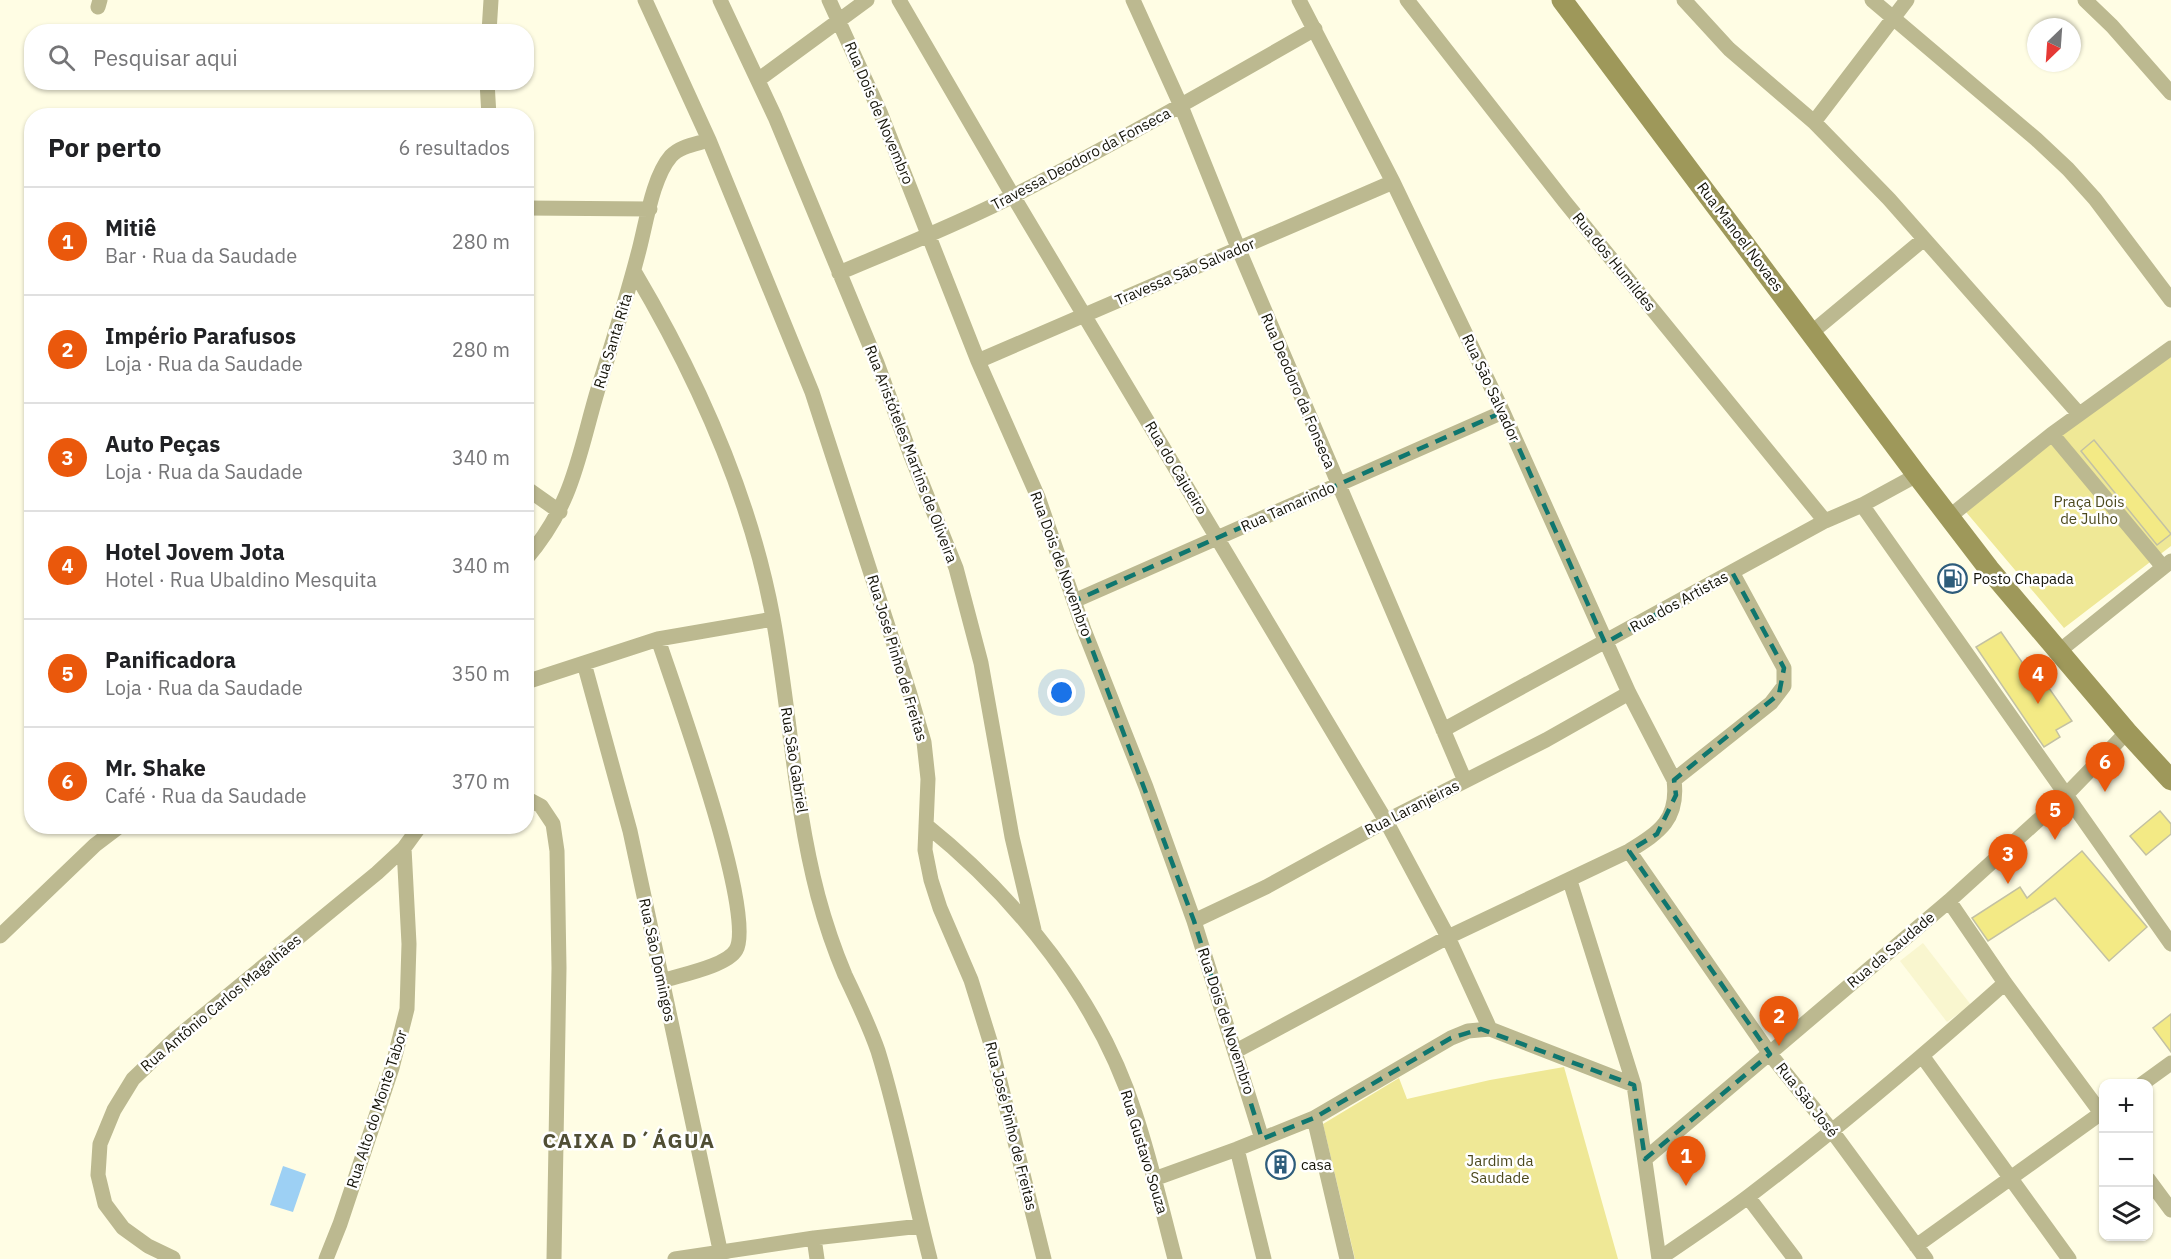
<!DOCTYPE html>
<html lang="pt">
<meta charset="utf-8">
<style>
body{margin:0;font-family:"IBM Plex Sans",sans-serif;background:#f6f6f6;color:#202124}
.controls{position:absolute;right:18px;bottom:18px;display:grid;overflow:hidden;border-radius:12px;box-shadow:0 2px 4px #0004}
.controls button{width:54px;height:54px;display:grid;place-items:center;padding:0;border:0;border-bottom:2px solid #e0e0e0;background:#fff;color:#202124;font:30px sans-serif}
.compass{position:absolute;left:2027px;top:18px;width:54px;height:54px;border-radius:50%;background:#fff;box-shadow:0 2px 4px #0004;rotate:205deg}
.you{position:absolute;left:1062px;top:693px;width:21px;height:21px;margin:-15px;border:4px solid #fff;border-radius:50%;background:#1a73e8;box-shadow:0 0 0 9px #1a73e833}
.badge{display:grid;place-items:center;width:39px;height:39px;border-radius:50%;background:#ea580c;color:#fff;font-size:20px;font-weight:700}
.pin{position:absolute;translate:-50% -50px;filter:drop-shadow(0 2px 3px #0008)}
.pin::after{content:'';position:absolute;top:32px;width:21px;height:18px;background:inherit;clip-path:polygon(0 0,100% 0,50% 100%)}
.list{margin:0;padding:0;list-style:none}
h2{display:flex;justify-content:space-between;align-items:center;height:78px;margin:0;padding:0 24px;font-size:26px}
h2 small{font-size:20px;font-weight:400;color:#757577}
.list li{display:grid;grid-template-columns:39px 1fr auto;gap:18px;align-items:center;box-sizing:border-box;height:108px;padding:0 24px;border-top:2px solid #e0e0e0}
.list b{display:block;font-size:22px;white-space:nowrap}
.list p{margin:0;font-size:20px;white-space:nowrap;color:#757577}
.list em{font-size:20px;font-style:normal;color:#757577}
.icon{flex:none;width:33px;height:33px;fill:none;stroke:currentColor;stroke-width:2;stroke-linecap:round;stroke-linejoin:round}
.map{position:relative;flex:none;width:2171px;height:1259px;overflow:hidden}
.search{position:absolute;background:#fff;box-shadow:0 2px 4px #0004;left:24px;top:24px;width:510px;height:66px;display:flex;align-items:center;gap:15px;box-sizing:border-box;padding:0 21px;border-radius:24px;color:#757577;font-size:22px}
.panel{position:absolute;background:#fff;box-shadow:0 2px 4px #0004;left:24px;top:108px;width:510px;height:726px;border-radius:24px}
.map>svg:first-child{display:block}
</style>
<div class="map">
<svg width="2171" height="1259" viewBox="0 0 2171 1259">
<rect width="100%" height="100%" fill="#fffde4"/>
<!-- built -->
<path fill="#f9f6cf" d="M1923,943L1971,1005L1947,1022L1900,961Z"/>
<!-- green -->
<path fill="#efe896" d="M2171,354V546L2064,628L1966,512L2069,427Z
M1564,1067L1618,1259H1355L1323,1124L1399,1078L1407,1099L1490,1080Z"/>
<!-- water -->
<path fill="#9dd0f4" d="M283,1166L306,1174L293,1212L270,1205Z"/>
<!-- building -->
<path fill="#f3ea85" stroke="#c3c1a3" stroke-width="1.5" d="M2094,440L2171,534L2157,545L2081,451Z
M2001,632L2038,685L2044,681L2072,721L2056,730L2060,737L2044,747L1976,647Z
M2160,811L2171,824V834L2146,855L2130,836Z
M2082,851L2147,927L2109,961L2055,898L1988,941L1972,918L2020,887L2027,898Z
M2171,1014V1052L2153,1028Z"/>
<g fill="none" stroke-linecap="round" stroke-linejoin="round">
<!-- street -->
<path stroke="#bcb990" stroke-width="15" d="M645,0L709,140L812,392L909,691L924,742L928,779L925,850L931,880L940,908L971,980L990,1041L1044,1259
M720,0L775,117L877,363L911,456L956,568L981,663L1012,837L1034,930
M829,0L880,112L978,361L1038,497L1084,630L1146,787L1194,921L1262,1139
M899,0L1013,196L1386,821L1448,937L1490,1029L1634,1085
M1133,0L1181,106L1239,250L1465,781
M1407,0L1565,202L1825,521
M1684,0L1729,49L1814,122L1889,199L2079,414
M1872,0L2036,139L2068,169L2095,199L2171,300
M2085,0L2112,26L2171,93
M98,7L100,0
M489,32L491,0
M758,80L867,0
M487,82L489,116
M1814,122L1907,0
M526,208L650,209
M634,271C698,379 750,494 773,618C790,710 794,805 818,896C825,922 834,949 845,975C857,1000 869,1025 878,1051C899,1119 912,1190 930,1259
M839,273C898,248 958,224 1015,195C1116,143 1215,86 1315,29
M1811,333L1924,239
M978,361L1393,182
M2052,434L2163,567
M526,488L560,512
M1862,505L2171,944
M1949,517L2052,434L2171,348
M526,559C574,503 578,456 598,389C612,344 626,300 638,254C646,225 652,178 671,156C680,146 697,144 709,140
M1074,601L1503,412
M658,639C674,688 757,914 736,950C727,966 680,975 662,981
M2058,652L2171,561
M584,663L630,831L722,1259
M526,682L658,639L773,619
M1443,730L1825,521L1862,505L1917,475
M1674,780L1771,703L1784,686V668L1732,572
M526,798L541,806L553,824L557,851L559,968L554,1259
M926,825C1018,899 1099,1000 1135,1113C1151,1161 1162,1210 1175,1259
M1629,851L1770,1054L1832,1131L1926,1259
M1570,881L1634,1085L1659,1259
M1949,901L2005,983L2104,1117
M1194,921L1266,887L1386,821L1546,740L1629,693
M0,936L95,845L120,826
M1236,1051L1448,937L1629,851C1660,832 1679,819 1674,780L1629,693L1503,412L1393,182L1299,0
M1923,1057L2069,1259
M2142,1084L2171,1063
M1314,1118L1347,1259
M1237,1149L1264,1259
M1645,1159L1949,901L2066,795L2127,732
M1154,1179L1237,1149L1314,1118L1451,1038L1468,1031L1490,1029
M2148,1179L2171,1210
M1748,1197L1795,1259
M814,1238L817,1259
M1916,1246L2104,1111
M173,1258L148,1246L123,1228L105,1204L98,1175L100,1144L114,1110L133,1079L175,1039L377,873L404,848L420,826
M326,1259L340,1224L392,1068L407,1009L409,944L404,848
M675,1259L814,1238L921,1226
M1659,1259C1689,1238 1720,1218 1749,1196C1837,1129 1922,1057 2005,983"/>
<!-- secondary -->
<path stroke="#9e985a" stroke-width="21" d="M1562,0L1917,475L1989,569L2127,732L2171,780"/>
</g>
<!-- marked area -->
<path fill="none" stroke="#0f766e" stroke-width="4.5" stroke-dasharray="12 8" stroke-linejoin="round" d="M1503,412L1605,643L1732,572L1784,668L1779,694L1674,780L1676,795L1657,834L1629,851L1770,1054L1645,1159L1634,1085L1481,1029L1451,1038L1314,1118L1262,1139L1194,921L1074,601Z"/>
<!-- icons -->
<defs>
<symbol id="fuel-ring" viewBox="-11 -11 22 22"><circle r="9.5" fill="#fff" stroke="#2e5c7b" stroke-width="1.5"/><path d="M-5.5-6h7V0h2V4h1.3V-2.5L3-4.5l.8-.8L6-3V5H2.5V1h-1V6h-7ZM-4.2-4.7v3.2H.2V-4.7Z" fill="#2e5c7b"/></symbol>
<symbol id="building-ring" viewBox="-11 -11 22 22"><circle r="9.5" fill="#fff" stroke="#2e5c7b" stroke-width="1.5"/><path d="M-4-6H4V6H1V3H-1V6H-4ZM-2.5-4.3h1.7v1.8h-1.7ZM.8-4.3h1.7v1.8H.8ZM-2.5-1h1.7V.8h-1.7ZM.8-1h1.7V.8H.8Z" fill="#2e5c7b"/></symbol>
</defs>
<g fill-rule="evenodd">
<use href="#fuel-ring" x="1936" y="562" width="33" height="33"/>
<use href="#building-ring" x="1264" y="1148" width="33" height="33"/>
</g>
<g text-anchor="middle" stroke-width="5" stroke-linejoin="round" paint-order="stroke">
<!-- street labels -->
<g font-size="15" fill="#151409" stroke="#fff">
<text transform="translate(879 113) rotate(67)" y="5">Rua Dois de Novembro</text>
<text transform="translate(1081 159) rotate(-28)" y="5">Travessa Deodoro da Fonseca</text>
<text transform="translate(1740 237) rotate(53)" y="5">Rua Manoel Novaes</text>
<text transform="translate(1614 262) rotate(51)" y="5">Rua dos Humildes</text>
<text transform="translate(1185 272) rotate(-23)" y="5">Travessa São Salvador</text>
<text transform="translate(613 341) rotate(-73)" y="5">Rua Santa Rita</text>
<text transform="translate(1491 388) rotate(65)" y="5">Rua São Salvador</text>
<text transform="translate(1298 391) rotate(67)" y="5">Rua Deodoro da Fonseca</text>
<text transform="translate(911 454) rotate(69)" y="5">Rua Aristóteles Martins de Oliveira</text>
<text transform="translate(1176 468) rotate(59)" y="5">Rua do Cajueiro</text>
<text transform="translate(1288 507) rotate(-24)" y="5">Rua Tamarindo</text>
<text transform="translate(1061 564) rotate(70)" y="5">Rua Dois de Novembro</text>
<text transform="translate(1679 602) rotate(-29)" y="5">Rua dos Artistas</text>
<text transform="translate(897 658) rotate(73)" y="5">Rua José Pinho de Freitas</text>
<text transform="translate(794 760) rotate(81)" y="5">Rua São Gabriel</text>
<text transform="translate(1412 808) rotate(-27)" y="5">Rua Laranjeiras</text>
<text transform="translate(1891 950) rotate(-40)" y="5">Rua da Saudade</text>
<text transform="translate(657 960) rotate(78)" y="5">Rua São Domingos</text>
<text transform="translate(221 1003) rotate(-40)" y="5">Rua Antônio Carlos Magalhães</text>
<text transform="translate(1226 1021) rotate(72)" y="5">Rua Dois de Novembro</text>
<text transform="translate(1807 1100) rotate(52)" y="5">Rua São José</text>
<text transform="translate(377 1109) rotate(-72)" y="5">Rua Alto do Monte Tabor</text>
<text transform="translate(1011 1126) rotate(76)" y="5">Rua José Pinho de Freitas</text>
<text transform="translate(1144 1152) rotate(73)" y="5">Rua Gustavo Souza</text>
</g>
<!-- park labels -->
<g font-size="15" fill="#4c491e" stroke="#fff">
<text x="2089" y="507">Praça Dois<tspan x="2089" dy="17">de Julho</tspan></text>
<text x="1500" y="1166">Jardim da<tspan x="1500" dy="17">Saudade</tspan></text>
</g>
<!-- poi labels -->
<g font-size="15" fill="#151409" stroke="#fff" text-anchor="start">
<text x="1973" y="584">Posto Chapada</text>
<text x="1301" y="1170">casa</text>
</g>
<!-- district labels -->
<g font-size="21" font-weight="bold" letter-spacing="1.5" fill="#504e34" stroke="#fff">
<text x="629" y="1148">CAIXA D´ÁGUA</text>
</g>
</g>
</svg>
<div class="controls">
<button>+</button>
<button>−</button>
<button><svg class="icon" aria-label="layers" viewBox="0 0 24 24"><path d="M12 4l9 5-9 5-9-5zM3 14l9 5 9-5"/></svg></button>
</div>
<svg class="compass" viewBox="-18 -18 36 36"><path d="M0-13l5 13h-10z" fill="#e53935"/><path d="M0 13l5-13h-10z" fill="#757577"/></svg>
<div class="you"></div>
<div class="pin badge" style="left:1686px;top:1186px">1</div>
<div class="pin badge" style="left:1779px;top:1046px">2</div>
<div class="pin badge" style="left:2008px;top:884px">3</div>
<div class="pin badge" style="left:2038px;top:704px">4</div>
<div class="pin badge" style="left:2055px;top:840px">5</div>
<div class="pin badge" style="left:2105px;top:792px">6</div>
<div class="search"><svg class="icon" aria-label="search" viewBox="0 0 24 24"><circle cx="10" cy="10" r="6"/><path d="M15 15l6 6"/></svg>Pesquisar aqui</div>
<section class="panel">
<h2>Por perto<small>6 resultados</small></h2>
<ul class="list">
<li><span class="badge">1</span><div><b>Mitiê</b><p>Bar · Rua da Saudade</p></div><em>280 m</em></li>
<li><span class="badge">2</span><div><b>Império Parafusos</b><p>Loja · Rua da Saudade</p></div><em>280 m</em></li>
<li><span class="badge">3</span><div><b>Auto Peças</b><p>Loja · Rua da Saudade</p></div><em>340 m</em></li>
<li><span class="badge">4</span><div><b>Hotel Jovem Jota</b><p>Hotel · Rua Ubaldino Mesquita</p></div><em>340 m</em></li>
<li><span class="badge">5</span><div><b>Panificadora</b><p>Loja · Rua da Saudade</p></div><em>350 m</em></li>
<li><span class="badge">6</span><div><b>Mr. Shake</b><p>Café · Rua da Saudade</p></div><em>370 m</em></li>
</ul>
</section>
</div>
